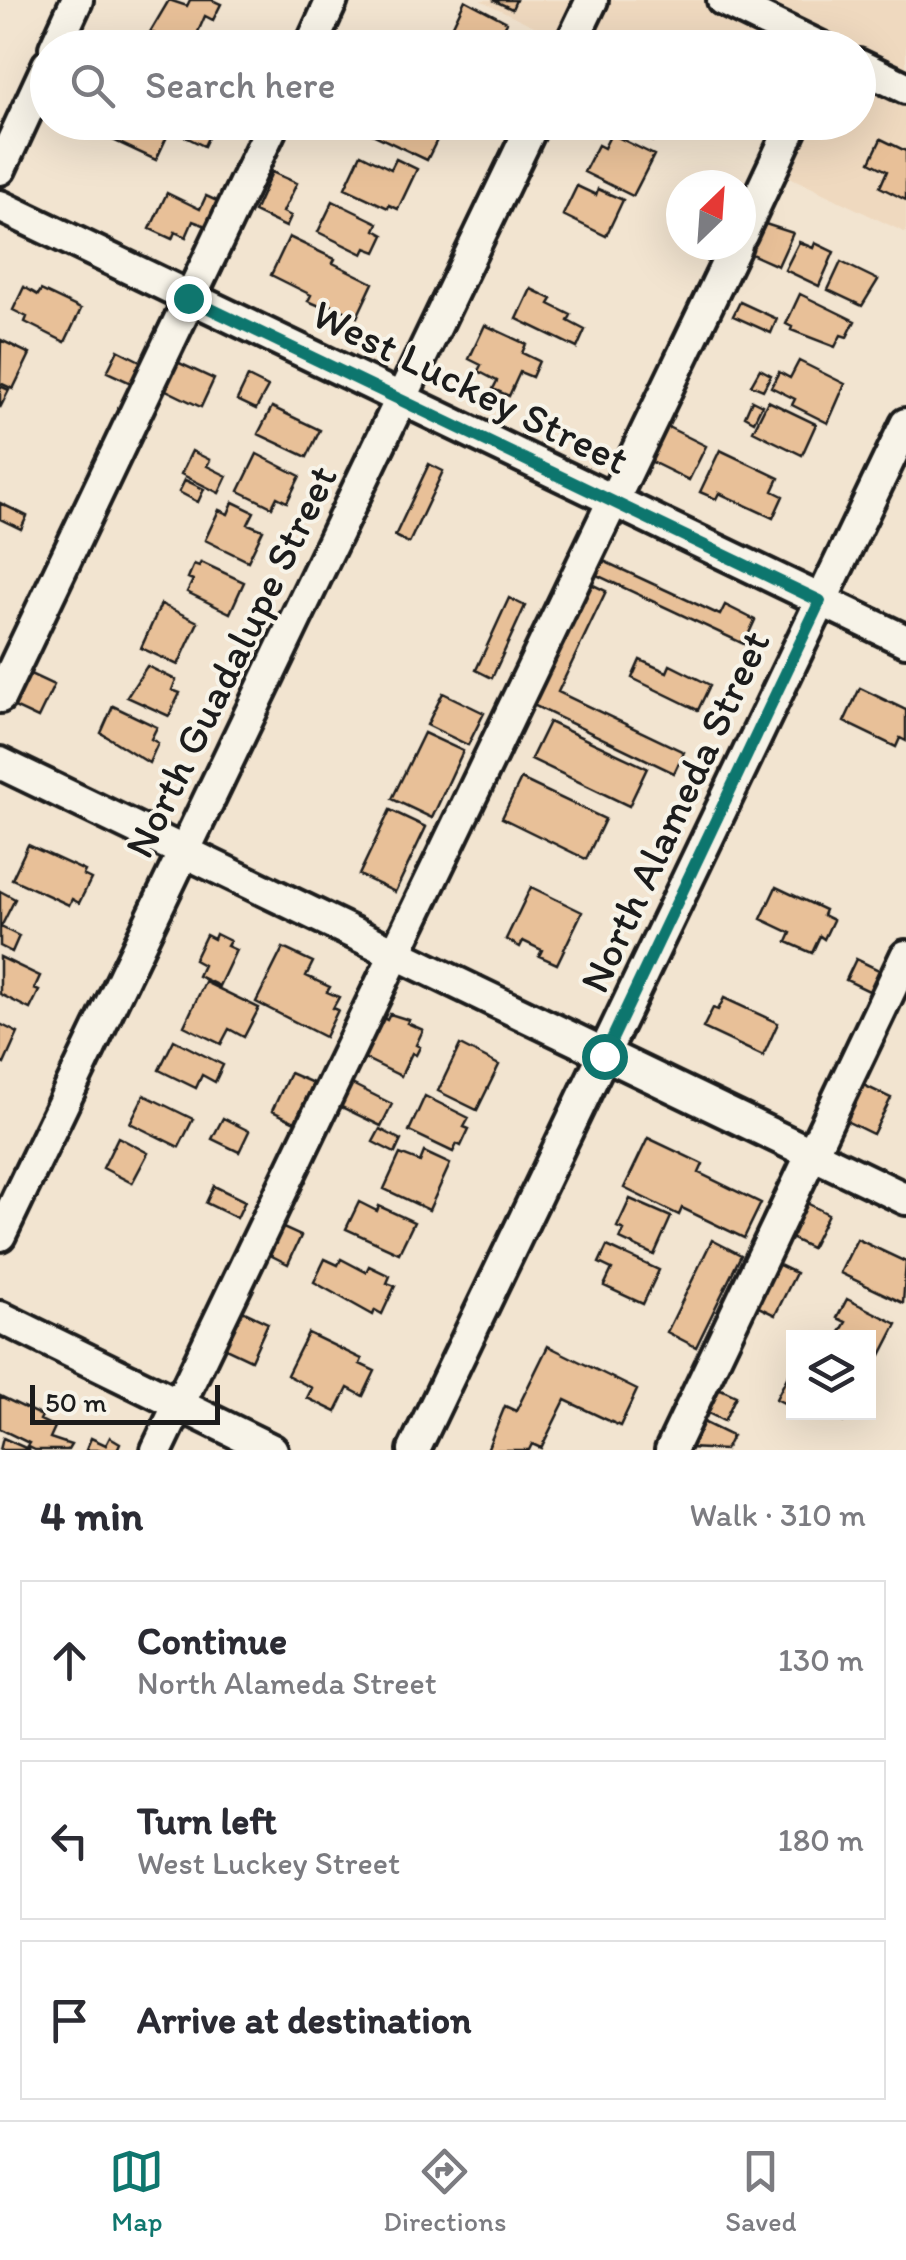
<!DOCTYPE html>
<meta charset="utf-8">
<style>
body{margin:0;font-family:Itim,sans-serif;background:#f2f2f3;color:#2b2b33}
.controls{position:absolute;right:30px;bottom:30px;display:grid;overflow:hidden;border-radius:0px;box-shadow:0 10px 40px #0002}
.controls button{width:90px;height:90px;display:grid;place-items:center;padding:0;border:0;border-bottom:2px solid #e1e1e2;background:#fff;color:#2b2b33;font:50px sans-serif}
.compass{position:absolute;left:666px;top:170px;width:90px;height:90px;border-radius:50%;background:#fff;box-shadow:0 10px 40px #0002;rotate:25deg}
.scale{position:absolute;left:30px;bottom:25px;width:190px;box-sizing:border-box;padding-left:10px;border:5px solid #1c1c1c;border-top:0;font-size:28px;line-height:35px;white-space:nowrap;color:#1c1c1c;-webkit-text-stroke:8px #f7f3e8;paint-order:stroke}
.stop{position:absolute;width:30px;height:30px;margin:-22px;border:8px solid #0f766e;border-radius:50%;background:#fff}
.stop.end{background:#0f766e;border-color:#fff;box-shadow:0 2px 10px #0008}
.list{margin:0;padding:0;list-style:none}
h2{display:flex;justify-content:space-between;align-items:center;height:130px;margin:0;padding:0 40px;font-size:42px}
h2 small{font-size:32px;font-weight:400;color:#7c7c81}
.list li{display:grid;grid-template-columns:65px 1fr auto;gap:30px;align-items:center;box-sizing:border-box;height:160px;margin:0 20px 20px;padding:0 20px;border:2px solid #e1e1e2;border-radius:0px}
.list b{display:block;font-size:38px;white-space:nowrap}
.list p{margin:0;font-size:32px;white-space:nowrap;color:#7c7c81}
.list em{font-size:32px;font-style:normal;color:#7c7c81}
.icon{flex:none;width:55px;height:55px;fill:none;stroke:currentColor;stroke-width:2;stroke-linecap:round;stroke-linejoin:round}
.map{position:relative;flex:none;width:906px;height:1450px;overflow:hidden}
.search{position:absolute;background:#fff;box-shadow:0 10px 40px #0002;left:30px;right:30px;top:30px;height:110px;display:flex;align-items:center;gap:25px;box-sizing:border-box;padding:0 35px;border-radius:55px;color:#7c7c81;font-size:38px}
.sheet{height:670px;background:#fff}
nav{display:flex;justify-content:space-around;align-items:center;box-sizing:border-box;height:140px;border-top:2px solid #e1e1e2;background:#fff;font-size:28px;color:#7c7c81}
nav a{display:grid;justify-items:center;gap:5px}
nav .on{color:#0f766e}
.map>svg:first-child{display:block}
</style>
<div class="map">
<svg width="906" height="1450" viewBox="0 0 906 1450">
<rect width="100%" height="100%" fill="#f2e4d0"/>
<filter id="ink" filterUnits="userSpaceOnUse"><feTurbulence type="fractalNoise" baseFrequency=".01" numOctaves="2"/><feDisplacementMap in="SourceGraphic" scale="20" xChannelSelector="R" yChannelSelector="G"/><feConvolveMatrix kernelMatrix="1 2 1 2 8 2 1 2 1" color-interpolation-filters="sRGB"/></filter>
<g filter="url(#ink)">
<!-- built -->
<path fill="#efd9bf" d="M480,0H906V233L773,169L783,146L733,123L858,122V48L577,47Z"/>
<!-- building -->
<path fill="#e8c098" stroke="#1c1c1c" stroke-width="2.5" d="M169,0L187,6L190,0H212L221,4L213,20L205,16L191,48L150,32Z
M465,0L507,22L502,32L508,35L503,48H457L445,42Z
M493,0H516L512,9Z
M108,122H159L171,128L156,160L102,135Z
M178,122H199L212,129L204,146L174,131Z
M375,122H442L445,124L427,160L370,133Z
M612,122H661L652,141Z
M683,122H705L700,131Z
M738,122H773L767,136Z
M611,134L654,155L633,196L584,172L598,145L604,148Z
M881,139L906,151V200L880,187L887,171L870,162Z
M361,154L391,169L396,159L417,169L398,209L389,205L388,208L345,188Z
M272,172L297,183L283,212L291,216L286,227L254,212Z
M577,186L596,195L598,189L623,200L606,236L563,215Z
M167,193L200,209L206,196L217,201L206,226L193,221L186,237L175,232L172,239L150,229Z
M333,201L378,223L375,230L384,235L376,252L366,248L363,254L318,232Z
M677,204L681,206V222L670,217Z
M756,221L793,233L778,266L742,250Z
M289,237L335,259L333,263L373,283L357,317L332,305L329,310L308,301L311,295L271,275Z
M799,242L813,248L815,243L834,252L819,286L785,270Z
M841,262L878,280L862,306L828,290Z
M24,287L38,295L41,290L81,309L65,342L25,322L27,317L13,310Z
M531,289L552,299L549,304L571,315L568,321L585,330L577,348L517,319Z
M800,294L855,321L847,337L841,335L835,347L791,330L792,327L786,324Z
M740,302L777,319L771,333L733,316Z
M485,325L526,344L522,353L539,361L532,377L520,372L509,396L493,389L497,381L478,371L481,365L469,359Z
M1,340L30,354L13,389L0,383Z
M118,350L142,362L131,383L107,372Z
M175,361L214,379L201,407L162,388Z
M799,361L845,384L828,423L792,405L795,399L771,387L779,372L790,378Z
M760,369L771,375L763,390L751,385Z
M248,377L268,387L256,409L237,400Z
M0,386L9,390L0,408Z
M752,400L762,405L754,421L745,416Z
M768,401L816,424L802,455L753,431Z
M272,407L320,430L307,457L258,434Z
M662,424L706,446L689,480L646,459Z
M720,450L779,478L773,491L783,496L773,518L719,493L716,499L700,492Z
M192,451L210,460L207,466L227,476L219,493L181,474Z
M257,454L300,476L287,502L277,497L272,507L239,491Z
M429,464L443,471L409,543L395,536Z
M185,480L204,489L198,502L179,492Z
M233,502L254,512L248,524L263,530L248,561L205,540L219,510L228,514Z
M0,503L27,516L21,529L0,519Z
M597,558L720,615L725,605L755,620L744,644L590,572Z
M201,562L244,582L230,613L187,592L193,580L188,578L194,564L199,566Z
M589,583L606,591L558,692L684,752L674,773L531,704Z
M509,598L525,606L492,678L476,670Z
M161,604L198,622L178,665L141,648Z
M640,660L667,672L670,665L710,685L698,710L632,678Z
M147,666L176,680L172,690L180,693L169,716L127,697Z
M26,672L54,685L38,718L10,705Z
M860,688L906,710V741L900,738L896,747L844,722Z
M443,693L484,713L468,745L427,725Z
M113,706L157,727L151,739L158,743L149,763L101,733Z
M549,722L647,768L629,806L531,759Z
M424,733L463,751L432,818L392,799Z
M521,779L605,819L586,859L502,818Z
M390,810L426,827L395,892L359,875Z
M28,845L85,871L83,875L91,879L79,903L72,899L69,905L12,879Z
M531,887L582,912L557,964L539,956L542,950L523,941L520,947L506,939Z
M776,887L825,910L823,915L833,920L824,939L820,936L812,953L787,942L791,933L761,919Z
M0,891L15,899L1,927L19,936L12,952L0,946Z
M216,934L230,941L227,946L236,950L219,986L198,976L203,965L194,960L206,935L214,939Z
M283,948L313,962L306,976L330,987L327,992L339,997L333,1008L338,1010L325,1037L256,1002Z
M0,957L40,976L34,989L39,991L30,1009L0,994Z
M856,959L879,970L869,991L846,980Z
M205,982L259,1008L244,1037L229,1029L221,1044L184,1026Z
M724,998L778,1023L763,1056L703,1028L713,1008L718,1010Z
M390,1014L409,1020L407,1023L423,1030L416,1045L420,1047L416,1055L412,1053L401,1076L362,1057L381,1017L387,1020Z
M0,1024L18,1033L4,1064L0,1062Z
M174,1040L223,1065L215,1082L202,1075L196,1088L159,1070Z
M460,1045L499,1065L477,1110L438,1091Z
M290,1073L313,1083L295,1122L272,1111Z
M344,1080L392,1104L381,1126L333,1103Z
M855,1081L891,1098L873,1134L838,1117Z
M144,1095L193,1119L179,1147L130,1123Z
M425,1096L469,1118L464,1127L469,1129L461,1146L457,1144L453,1152L409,1131Z
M223,1118L249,1131L239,1152L212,1139Z
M380,1129L401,1140L395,1153L373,1142Z
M118,1137L148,1153L132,1183L103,1168Z
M648,1138L703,1164L699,1173L761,1203L744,1238L682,1208L679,1215L624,1188Z
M424,1152L450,1164L429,1210L384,1189L400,1154L420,1162Z
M214,1186L245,1201L237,1218L206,1203Z
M630,1199L671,1217L654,1255L620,1239L624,1230L617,1227Z
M801,1200L828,1214L811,1248L784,1235Z
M359,1202L377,1211L379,1206L414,1222L399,1253L346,1229Z
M281,1227L301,1236L288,1264L268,1254Z
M857,1239L906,1262L903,1303L840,1273Z
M712,1240L741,1255L696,1347L667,1332Z
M607,1246L659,1270L643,1304L604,1286L612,1269L599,1263Z
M325,1259L338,1265L341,1259L366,1272L369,1266L390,1276L387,1283L395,1286L382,1314L375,1310L373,1315L314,1282Z
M771,1261L796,1273L775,1315L750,1303Z
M847,1299L897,1324L881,1355L868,1349V1338L839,1334L846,1322L837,1318Z
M236,1308L268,1323L251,1360L219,1345Z
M308,1333L362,1359L360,1364L375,1371L363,1396L348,1388L336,1412L307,1398L312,1388L287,1375Z
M548,1346L637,1390L620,1426L565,1400L541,1448L532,1444L529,1450H487L505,1406L516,1411Z
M794,1364V1408L776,1399Z
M712,1385L736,1396L724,1421L700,1409Z
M0,1396L42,1416L40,1420L55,1427L50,1438L71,1445L68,1450H35L27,1446L29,1443L0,1429Z
M824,1412H847L843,1422Z
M703,1422L732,1436L725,1450L690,1448Z
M110,1437L120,1443L117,1450H86L91,1438L106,1445Z
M3,1438L30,1450H0Z"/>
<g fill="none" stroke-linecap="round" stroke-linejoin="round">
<defs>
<path id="minor" d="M723,0L822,48
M55,48L77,0
M310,48L332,0
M569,48L592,0
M858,65L906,88
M0,169L48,65
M0,206L906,641
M741,235L794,122
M0,697L274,122
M0,763L906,1199
M0,1235L534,122
M0,1317L272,1450
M157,1450L736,245
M414,1450L906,424
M671,1450L906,956"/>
</defs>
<!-- minor casing -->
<use href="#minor" stroke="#1c1c1c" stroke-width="38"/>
<!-- minor -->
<use href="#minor" stroke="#f7f3e8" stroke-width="30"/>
</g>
</g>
<g fill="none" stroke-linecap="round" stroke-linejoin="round" filter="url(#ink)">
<!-- route -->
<path stroke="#0f766e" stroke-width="12" d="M188,298L820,601L604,1056"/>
</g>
<g text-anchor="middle" stroke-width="8" stroke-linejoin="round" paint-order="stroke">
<!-- street labels -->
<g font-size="42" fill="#1c1c1c" stroke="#f7f3e8">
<text transform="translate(471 386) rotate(26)" y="15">West Luckey Street</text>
<text transform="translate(230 661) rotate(-64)" y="15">North Guadalupe Street</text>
<text transform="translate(674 811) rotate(-65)" y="15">North Alameda Street</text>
</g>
</g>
</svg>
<div class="controls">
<button><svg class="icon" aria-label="layers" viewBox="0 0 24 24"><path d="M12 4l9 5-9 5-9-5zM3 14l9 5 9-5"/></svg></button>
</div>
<svg class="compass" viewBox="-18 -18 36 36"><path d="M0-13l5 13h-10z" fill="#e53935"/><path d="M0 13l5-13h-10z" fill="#7c7c81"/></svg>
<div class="scale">50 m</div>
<div class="stop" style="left:604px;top:1056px"></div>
<div class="stop end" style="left:188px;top:298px"></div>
<div class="search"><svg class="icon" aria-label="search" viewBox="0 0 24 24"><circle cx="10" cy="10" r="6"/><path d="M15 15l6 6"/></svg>Search here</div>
</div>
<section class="sheet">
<h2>4 min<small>Walk · 310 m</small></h2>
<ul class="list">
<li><svg class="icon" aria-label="ahead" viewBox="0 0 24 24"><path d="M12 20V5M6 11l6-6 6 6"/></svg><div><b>Continue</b><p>North Alameda Street</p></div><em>130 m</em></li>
<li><svg class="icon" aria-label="left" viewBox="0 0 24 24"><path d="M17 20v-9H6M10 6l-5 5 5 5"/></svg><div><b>Turn left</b><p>West Luckey Street</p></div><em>180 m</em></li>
<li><svg class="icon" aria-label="arrive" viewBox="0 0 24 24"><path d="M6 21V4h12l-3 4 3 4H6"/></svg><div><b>Arrive at destination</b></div></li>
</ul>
</section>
<nav>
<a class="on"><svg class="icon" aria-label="map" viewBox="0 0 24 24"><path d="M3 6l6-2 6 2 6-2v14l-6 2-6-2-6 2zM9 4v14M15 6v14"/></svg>Map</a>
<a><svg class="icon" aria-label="directions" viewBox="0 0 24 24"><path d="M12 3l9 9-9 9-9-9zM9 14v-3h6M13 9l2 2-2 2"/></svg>Directions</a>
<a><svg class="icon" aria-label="saved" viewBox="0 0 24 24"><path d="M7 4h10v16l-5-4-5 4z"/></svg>Saved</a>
</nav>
